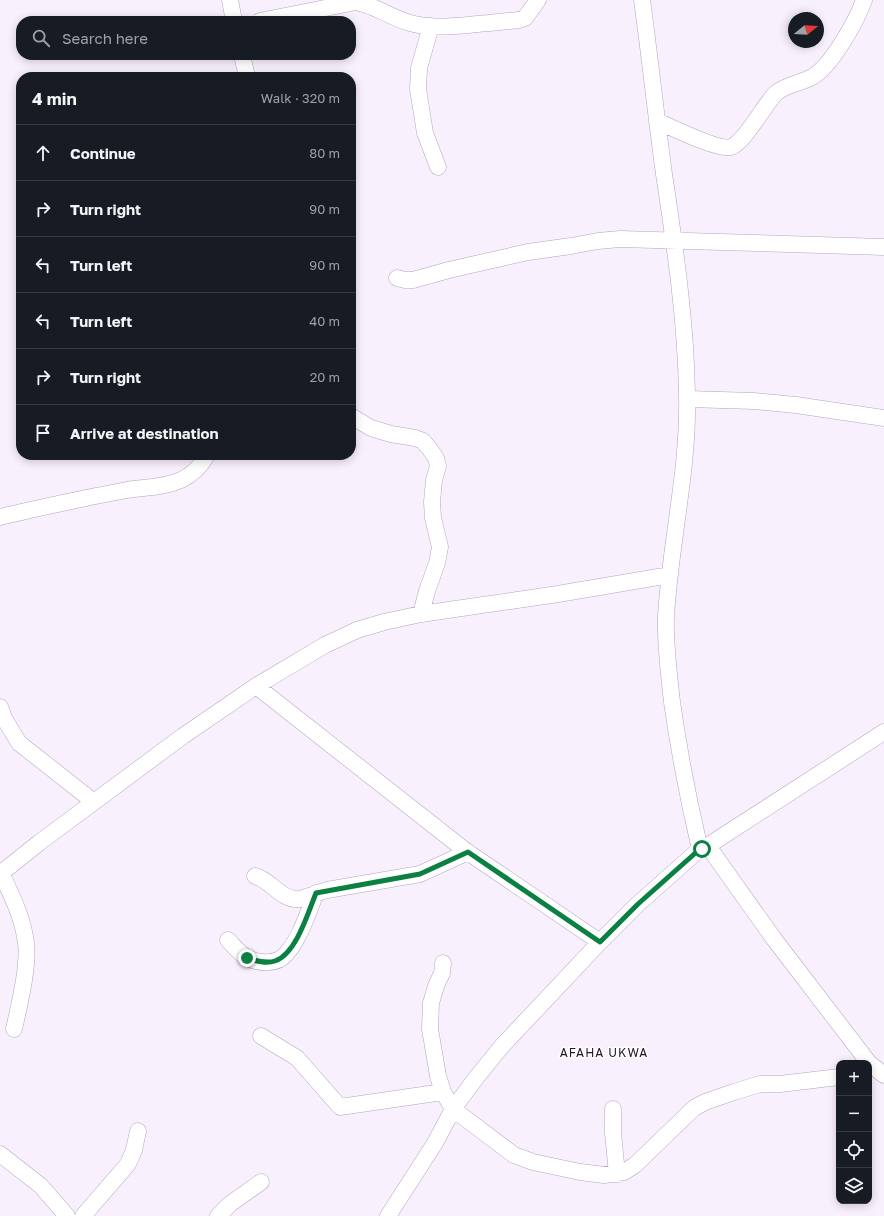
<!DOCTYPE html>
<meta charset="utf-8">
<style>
body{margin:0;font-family:"Golos Text",sans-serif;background:#20242c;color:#f1f3f6}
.controls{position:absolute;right:12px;bottom:12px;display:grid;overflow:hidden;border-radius:8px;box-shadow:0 2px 10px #0003}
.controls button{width:36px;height:36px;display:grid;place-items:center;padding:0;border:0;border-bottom:1px solid #363941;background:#171b24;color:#f1f3f6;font:20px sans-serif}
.compass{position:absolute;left:788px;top:12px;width:36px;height:36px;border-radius:50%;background:#171b24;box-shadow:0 2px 10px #0003;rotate:72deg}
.stop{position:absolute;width:12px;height:12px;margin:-9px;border:3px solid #0b8043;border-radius:50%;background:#fff}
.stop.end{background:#0b8043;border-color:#fff;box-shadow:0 1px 4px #0008}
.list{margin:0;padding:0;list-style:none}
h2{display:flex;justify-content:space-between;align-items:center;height:52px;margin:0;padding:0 16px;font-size:17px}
h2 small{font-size:13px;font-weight:400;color:#9ea1a6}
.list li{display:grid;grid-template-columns:26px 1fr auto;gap:12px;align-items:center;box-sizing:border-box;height:56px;padding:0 16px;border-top:1px solid #363941}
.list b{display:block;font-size:15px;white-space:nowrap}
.list em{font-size:13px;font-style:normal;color:#9ea1a6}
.icon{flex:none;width:22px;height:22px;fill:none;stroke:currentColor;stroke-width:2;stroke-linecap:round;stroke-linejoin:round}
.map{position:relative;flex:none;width:884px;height:1216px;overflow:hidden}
.search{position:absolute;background:#171b24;box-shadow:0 2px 10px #0003;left:16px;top:16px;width:340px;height:44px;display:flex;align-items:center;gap:10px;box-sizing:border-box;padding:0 14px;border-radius:16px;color:#9ea1a6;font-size:15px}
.panel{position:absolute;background:#171b24;box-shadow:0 2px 10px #0003;left:16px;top:72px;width:340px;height:388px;border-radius:16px}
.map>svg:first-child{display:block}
</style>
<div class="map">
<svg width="884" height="1216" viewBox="0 0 884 1216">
<rect width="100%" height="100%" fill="#f8f0fc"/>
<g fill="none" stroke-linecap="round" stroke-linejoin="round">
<defs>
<path id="minor" d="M230,0L234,21
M642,0C650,58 656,116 664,174C675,247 686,321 687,395C689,470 670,543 666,617C665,645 669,674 672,702C679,751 688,798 699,845
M260,21L356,2C375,5 391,18 410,23C436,30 462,25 489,23C499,22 509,21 519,20L525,18L538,0
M431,26L419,68L418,89L425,133L438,167
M242,55L247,77
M657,121C671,127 719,151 731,147C745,142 764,105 776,93C785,85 801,83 812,77C831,67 857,20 864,0
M397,278L405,280H413L449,270L528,252L571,246L598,241L620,239L884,247
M688,399L754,401L796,405L884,418
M351,416L371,428L391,434L415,438L423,441L429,448L436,458L438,466L434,480L432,502L433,518L440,547L437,563L427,591L421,614
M0,517C42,507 84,498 127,490C145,487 163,488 181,480C192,475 201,466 207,455
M256,686L466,851L600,942
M0,707L4,718L19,743L94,802
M712,843L884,732
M710,849L774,939L869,1063
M1,873C12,896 23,918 26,943C29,966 19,1006 14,1029
M0,874L40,842L183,736L256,686L325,645L357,630L384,622L421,614L558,594L670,575
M255,876C271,880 281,901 300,899L327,890L420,874L468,852
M228,940C234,946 239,953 246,957C258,964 277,965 286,954C300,939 308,912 316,893
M443,963L442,973L436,986L431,1003L430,1029L438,1076L443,1092L453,1109L514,1155L533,1162L580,1172L604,1175L624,1172L635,1165L694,1108L705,1102L734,1092L760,1084H780L839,1077
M261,1036L297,1058L340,1107L443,1092
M869,1063L884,1075
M613,1109V1133L617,1174
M0,1154L41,1186L67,1216
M83,1216L128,1164L134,1150L138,1131
M218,1216L230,1204L261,1182
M388,1216L435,1143L453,1109L476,1078L502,1046L600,942L638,904L701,848"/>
</defs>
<!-- minor casing -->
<use href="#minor" stroke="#b7a3c1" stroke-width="17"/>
<!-- minor -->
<use href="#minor" stroke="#fff" stroke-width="16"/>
</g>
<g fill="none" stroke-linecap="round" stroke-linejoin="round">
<!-- route -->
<path stroke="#0b8043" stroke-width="5" d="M247,958C256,961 266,964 275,961C296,954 308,913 316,893L420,874L468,852L600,942L638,904L701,848L702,849"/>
</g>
<g text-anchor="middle" stroke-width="3" stroke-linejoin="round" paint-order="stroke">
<!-- quarter labels -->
<g font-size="12" letter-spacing="1" fill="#211924" stroke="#fff">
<text x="604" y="1057">AFAHA UKWA</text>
</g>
</g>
</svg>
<div class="controls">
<button>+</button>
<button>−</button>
<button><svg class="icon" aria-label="locate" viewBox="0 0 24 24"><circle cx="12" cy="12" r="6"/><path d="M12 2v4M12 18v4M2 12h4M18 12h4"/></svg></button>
<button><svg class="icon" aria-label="layers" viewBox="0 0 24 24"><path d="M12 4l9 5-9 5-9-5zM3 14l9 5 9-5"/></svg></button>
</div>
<svg class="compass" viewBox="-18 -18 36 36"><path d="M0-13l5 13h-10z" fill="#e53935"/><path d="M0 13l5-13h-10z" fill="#9ea1a6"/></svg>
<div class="stop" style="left:702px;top:849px"></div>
<div class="stop end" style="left:247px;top:958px"></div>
<div class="search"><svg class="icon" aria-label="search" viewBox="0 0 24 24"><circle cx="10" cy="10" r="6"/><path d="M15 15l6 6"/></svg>Search here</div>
<section class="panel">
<h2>4 min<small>Walk · 320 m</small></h2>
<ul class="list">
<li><svg class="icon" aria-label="ahead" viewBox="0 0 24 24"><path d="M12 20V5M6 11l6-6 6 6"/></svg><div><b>Continue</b></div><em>80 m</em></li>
<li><svg class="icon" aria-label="right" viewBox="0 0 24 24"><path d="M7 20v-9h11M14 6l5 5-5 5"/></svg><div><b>Turn right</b></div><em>90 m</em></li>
<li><svg class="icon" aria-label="left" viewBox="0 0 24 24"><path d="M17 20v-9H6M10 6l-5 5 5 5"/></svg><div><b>Turn left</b></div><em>90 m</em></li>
<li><svg class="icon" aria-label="left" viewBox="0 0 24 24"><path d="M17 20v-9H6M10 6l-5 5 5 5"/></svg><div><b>Turn left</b></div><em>40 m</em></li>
<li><svg class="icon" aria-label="right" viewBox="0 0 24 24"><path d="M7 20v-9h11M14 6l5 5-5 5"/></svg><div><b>Turn right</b></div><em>20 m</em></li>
<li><svg class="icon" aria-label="arrive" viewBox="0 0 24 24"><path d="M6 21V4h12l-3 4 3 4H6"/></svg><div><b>Arrive at destination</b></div></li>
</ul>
</section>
</div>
